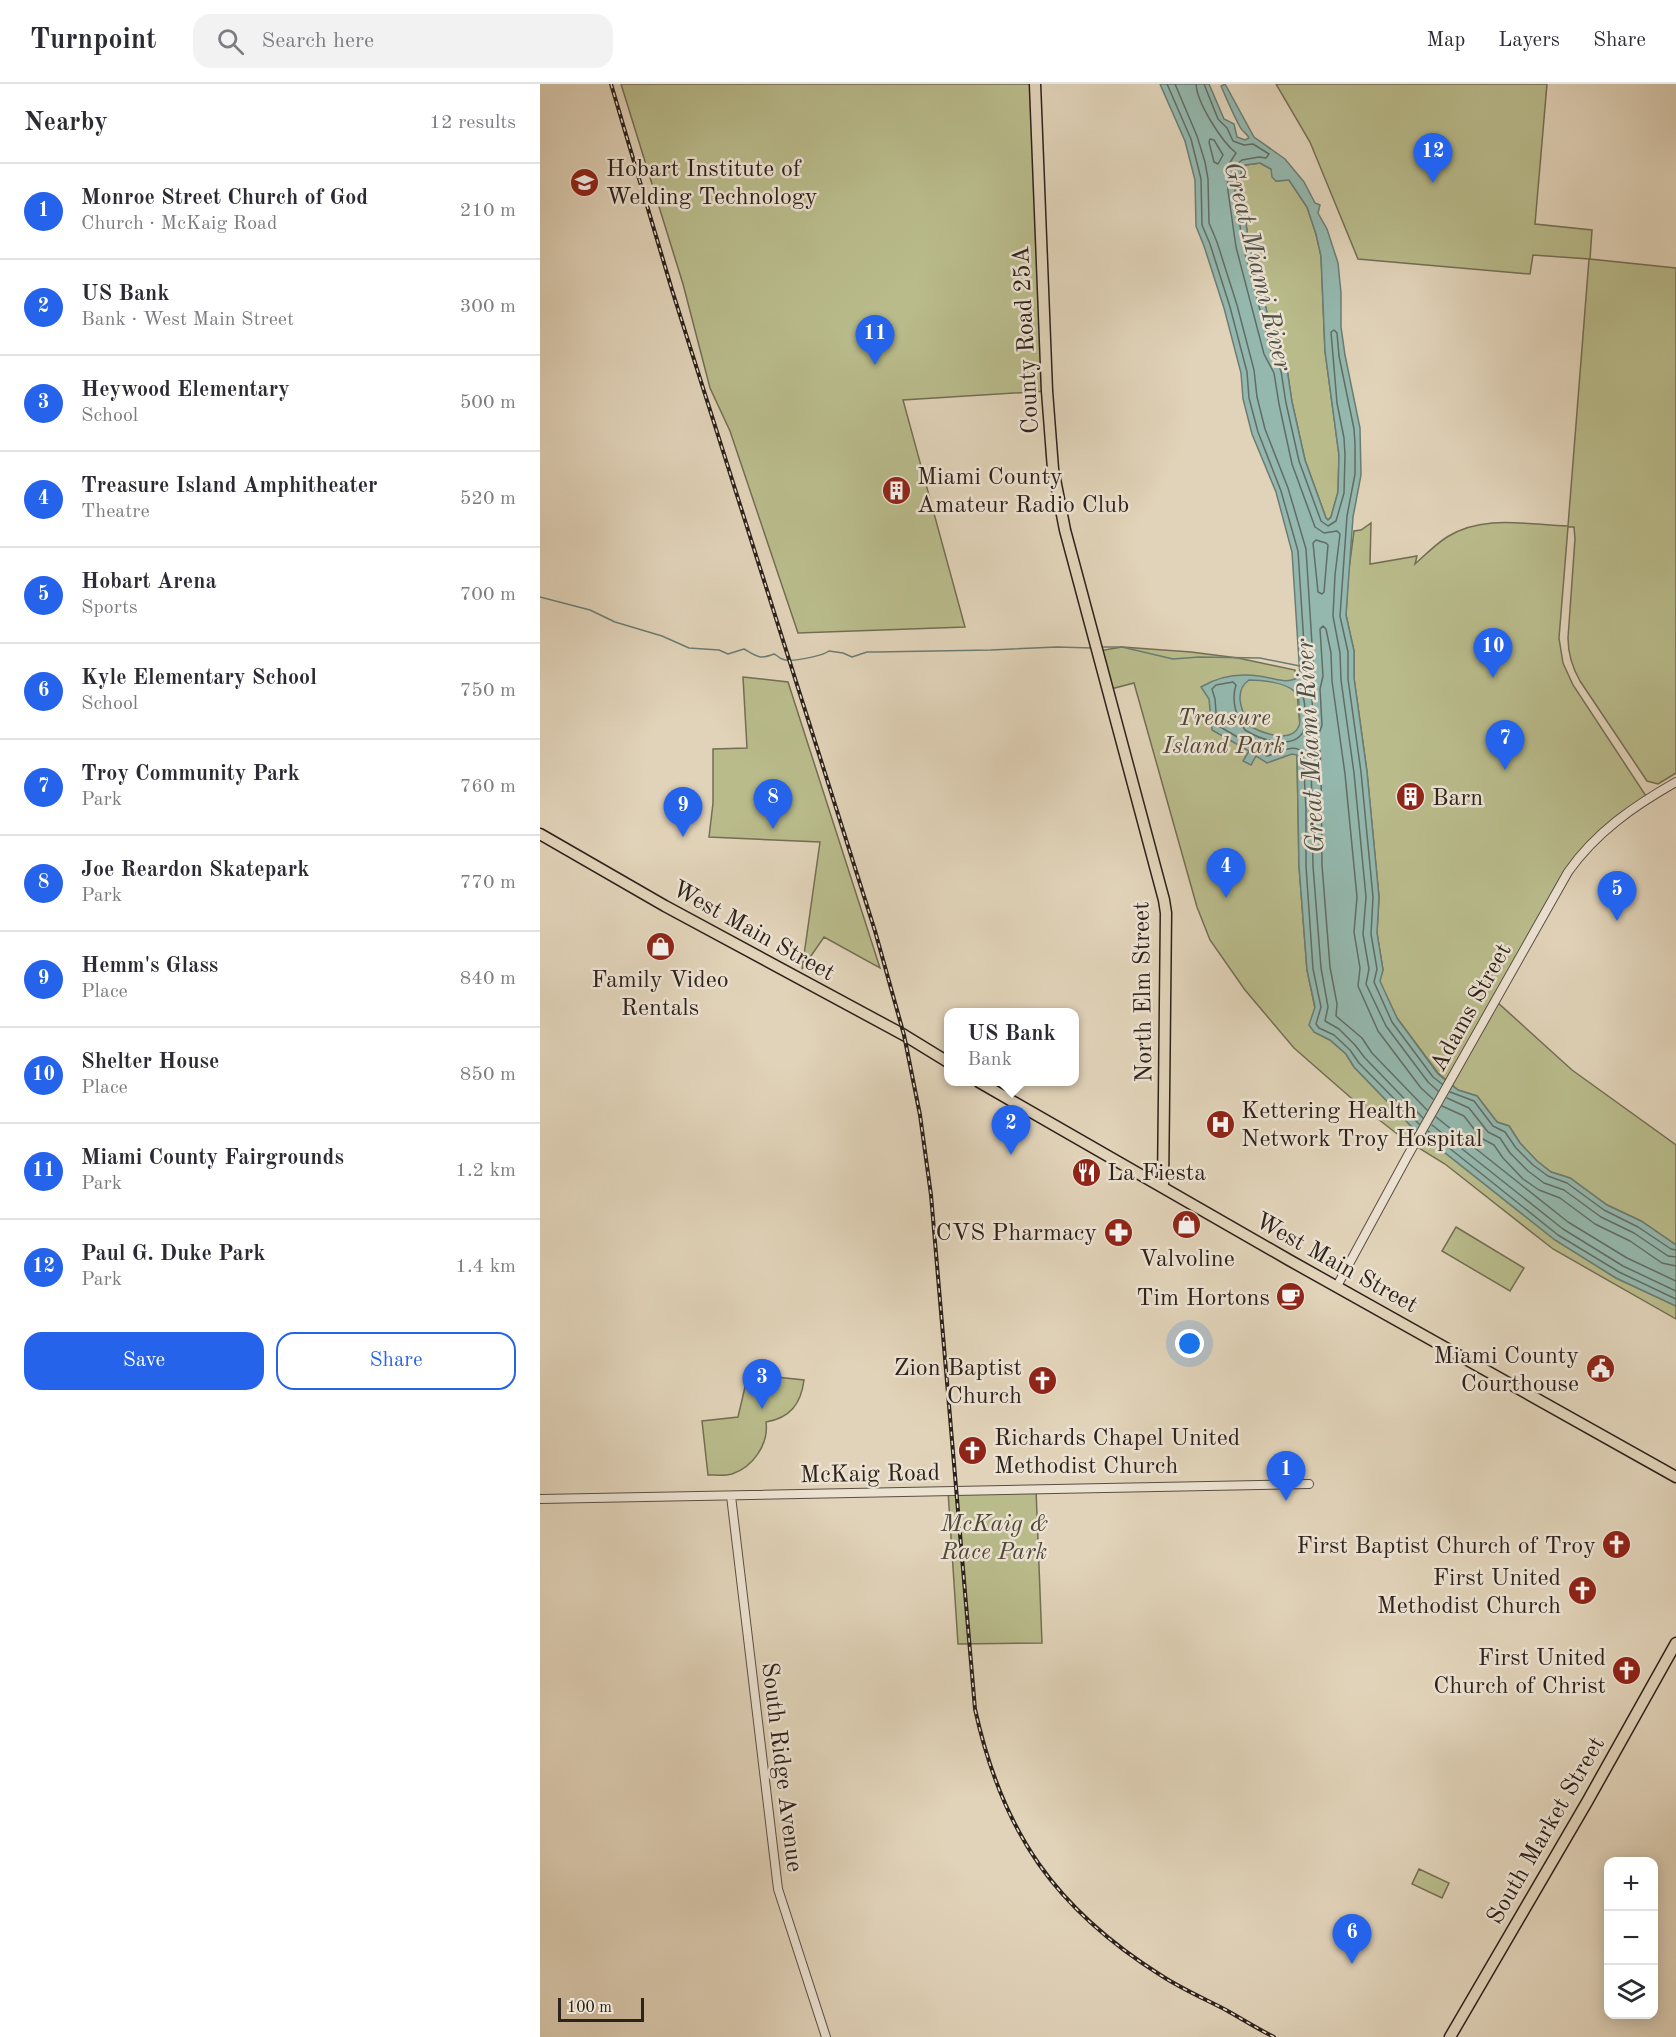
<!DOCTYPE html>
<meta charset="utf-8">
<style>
body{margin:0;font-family:"Old Standard TT",serif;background:#f2f2f3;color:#2b2b33}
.controls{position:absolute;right:18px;bottom:18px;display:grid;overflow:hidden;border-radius:12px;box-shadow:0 3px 15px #0003}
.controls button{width:54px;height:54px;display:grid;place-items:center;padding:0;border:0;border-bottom:2px solid #e1e1e2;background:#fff;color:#2b2b33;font:30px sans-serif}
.scale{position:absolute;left:18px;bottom:15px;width:86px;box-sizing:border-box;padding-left:6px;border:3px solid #2d221c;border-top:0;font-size:16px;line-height:21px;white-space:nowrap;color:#2d221c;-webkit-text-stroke:4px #ece2d2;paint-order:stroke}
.you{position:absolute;left:650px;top:1260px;width:21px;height:21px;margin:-15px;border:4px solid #fff;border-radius:50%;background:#1a73e8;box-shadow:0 0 0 9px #1a73e833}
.badge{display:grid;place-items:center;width:39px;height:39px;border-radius:50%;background:#2563eb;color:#fff;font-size:20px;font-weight:700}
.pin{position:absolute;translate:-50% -50px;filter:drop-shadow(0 2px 3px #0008)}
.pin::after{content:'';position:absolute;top:32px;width:21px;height:18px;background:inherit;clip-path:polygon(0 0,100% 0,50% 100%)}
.popup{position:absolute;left:404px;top:924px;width:135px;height:78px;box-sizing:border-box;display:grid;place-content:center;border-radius:12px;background:#fff;filter:drop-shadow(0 2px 4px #0005);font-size:20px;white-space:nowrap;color:#7c7c81}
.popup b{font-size:22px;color:#2b2b33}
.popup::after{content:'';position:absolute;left:50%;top:100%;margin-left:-12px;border:12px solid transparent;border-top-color:#fff}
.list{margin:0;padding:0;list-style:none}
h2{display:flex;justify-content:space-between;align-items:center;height:78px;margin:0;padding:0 24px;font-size:26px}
h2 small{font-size:20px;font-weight:400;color:#7c7c81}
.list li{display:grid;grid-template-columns:39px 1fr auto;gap:18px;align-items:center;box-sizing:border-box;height:96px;padding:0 24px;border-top:2px solid #e1e1e2}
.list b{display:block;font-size:22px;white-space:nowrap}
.list p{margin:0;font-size:20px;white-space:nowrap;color:#7c7c81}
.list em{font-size:20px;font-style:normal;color:#7c7c81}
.actions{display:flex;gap:12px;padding:18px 24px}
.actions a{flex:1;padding:14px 0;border:2px solid #2563eb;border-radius:18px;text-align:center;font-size:21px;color:#2563eb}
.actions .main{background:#2563eb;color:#fff}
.icon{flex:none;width:33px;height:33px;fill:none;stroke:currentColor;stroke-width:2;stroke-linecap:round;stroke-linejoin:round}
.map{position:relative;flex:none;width:1136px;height:1953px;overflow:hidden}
header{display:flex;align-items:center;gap:36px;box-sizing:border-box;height:84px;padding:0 30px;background:#fff;border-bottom:2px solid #e1e1e2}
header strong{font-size:28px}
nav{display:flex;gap:33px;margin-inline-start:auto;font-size:21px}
.search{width:420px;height:54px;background:#f2f2f3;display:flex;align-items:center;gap:15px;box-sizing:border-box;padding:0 21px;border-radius:18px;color:#7c7c81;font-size:22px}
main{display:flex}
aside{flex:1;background:#fff}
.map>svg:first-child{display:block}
</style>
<header>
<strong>Turnpoint</strong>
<div class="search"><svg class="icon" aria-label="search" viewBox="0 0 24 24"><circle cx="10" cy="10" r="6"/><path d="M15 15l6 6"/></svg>Search here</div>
<nav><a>Map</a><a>Layers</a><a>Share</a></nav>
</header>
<main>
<aside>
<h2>Nearby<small>12 results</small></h2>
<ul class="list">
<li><span class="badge">1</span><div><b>Monroe Street Church of God</b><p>Church · McKaig Road</p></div><em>210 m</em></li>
<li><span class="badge">2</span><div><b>US Bank</b><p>Bank · West Main Street</p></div><em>300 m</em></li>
<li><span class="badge">3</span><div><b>Heywood Elementary</b><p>School</p></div><em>500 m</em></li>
<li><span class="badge">4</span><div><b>Treasure Island Amphitheater</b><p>Theatre</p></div><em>520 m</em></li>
<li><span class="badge">5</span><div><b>Hobart Arena</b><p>Sports</p></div><em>700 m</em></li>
<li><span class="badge">6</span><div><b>Kyle Elementary School</b><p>School</p></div><em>750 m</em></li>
<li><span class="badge">7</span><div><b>Troy Community Park</b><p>Park</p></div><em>760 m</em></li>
<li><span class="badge">8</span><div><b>Joe Reardon Skatepark</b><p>Park</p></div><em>770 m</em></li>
<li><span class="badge">9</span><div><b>Hemm's Glass</b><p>Place</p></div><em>840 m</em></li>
<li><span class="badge">10</span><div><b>Shelter House</b><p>Place</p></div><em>850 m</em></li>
<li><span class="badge">11</span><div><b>Miami County Fairgrounds</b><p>Park</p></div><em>1.2 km</em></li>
<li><span class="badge">12</span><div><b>Paul G. Duke Park</b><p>Park</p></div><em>1.4 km</em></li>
</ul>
<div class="actions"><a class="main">Save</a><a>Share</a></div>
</aside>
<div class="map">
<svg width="1136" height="1953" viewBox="0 0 1136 1953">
<rect width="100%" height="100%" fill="#e1d3b9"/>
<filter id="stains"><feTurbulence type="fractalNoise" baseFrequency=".00333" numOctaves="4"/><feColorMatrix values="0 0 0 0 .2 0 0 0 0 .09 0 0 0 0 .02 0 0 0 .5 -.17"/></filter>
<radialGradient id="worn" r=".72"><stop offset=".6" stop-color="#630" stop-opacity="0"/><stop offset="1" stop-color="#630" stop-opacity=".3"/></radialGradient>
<!-- green -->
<path fill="#b9bb8b" stroke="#736e54" stroke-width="1.5" d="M81,0H495L507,307L363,316L425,543L258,549L190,347L170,304L143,200Z
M736,0H1007L995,140L1052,146L1050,175L1136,184V689L1118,700L1107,697L1040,597C1032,583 1028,569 1028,554L1035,455L1034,443H1028L1019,554L1023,579L1033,601L1108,715L1048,762L956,917L1032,986L1136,1061V1161L1101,1137L1067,1121L1030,1094L1011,1088L997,1077L980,1059L969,1042L957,1038L937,1012L918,1006L898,989L857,934L839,897L843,886L837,849L839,813L827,688L814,594V567L806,531L808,493L814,447L821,446L831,439L830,480L877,472L875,480C885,471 896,460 907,453C943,430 989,441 1028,442L1049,175L993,171L990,190L818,175L770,58Z
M720,79L731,85L736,97L749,96L767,123L776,150L781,172L785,267L799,371L798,408L791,433L788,436L786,434L765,376L752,318L747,285L737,266L709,160L701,106V87L705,81Z
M582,563L651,568L698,574L755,586L760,642L757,671L759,782L767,886L775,924L774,948L790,956L806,970L814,983L870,1041L1015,1156L1076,1194L1136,1222V1235L1013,1165L905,1080L861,1053L810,1013L754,964L705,906L670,856L657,823L594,599L567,606L558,567Z
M203,593L248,598L340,884L284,853L262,885L280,758L169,753L173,719V665L207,664Z
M916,1143L984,1184L970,1207L902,1167Z
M208,1290L264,1296C261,1320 250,1334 226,1338C229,1360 213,1383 192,1390C185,1392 176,1391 168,1391L162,1337L198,1333Z
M496,1405L502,1559L418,1560L408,1407Z
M879,1785L909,1799L902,1814L872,1800Z"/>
<!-- water -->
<path fill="#94b8ae" stroke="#6b7c74" stroke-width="1.5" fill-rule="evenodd" d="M620,0H669L684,35L694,40L697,53L705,56L709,54C707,49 703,49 700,43C693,30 687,16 681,2L685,0L714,53L745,75L764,98L775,119L780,121L778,129L787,145L798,179L801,209V243L805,271L820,344L821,391L813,433L806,531L814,567V594L827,688L839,813L837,849L843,886L840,897L857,934L898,990L918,1006L937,1012L957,1038L969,1042L980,1059L997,1077L1011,1088L1030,1094L1067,1121L1101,1137L1136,1161V1222L1076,1194L1015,1156L870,1041L814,983L806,970L790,956L774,948L769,941L775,923L767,886L759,782L757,671L752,670L727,679L716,672L711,681L703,677L709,667L672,646L669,615L661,603C679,592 698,589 719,592C736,594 744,601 760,593L752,468L736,408L712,350L703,315L701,289L684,224L664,162L656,142L655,96L645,57ZM720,79L731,85L732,93L736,97L749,96L767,123L776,150L781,172L785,267L799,371L798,408L791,433L788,436L786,434L765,376L752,318L747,285L737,266L709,160L701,106V87L705,81ZM709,596C721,596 744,598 754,607C759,611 759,617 759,624C759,629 761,638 759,642C751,661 720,648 708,641C702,627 693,607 709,596Z"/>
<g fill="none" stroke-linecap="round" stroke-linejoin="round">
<!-- shore -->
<path stroke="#606d65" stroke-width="1.5" d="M627,0L651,55L661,95L662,141L670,160L690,223L707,288L709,314L718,348L741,407L758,467L766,592L759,603C764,612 765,619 765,630C765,634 767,640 765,644C756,668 721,656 705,646C696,633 691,616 696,601L693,598L676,601L672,605L675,615L677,641L711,661L715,666L727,672C739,669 752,659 763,668L766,726V782L773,885L781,923L776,940L779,944L794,951L810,966L819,979L879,1040
M635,0L657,52L665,78L668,95L669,139L677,158L697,221L714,286L717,313L725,345L748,404L766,465L774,592L769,604L772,612L773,643L765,658L771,671L773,782L781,884L788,923L785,937L799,945L815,961L825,974L883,1034
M656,0C657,19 682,58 696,69L689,80L687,88L688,107L696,163L724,270L734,289L739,320L752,380L775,443L784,449L797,447L800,450L795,491L793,532L800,569L801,596L814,689L826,813L823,850L829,885L826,900L846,942L888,998L898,1007
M664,0L678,35L687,44L693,57L704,61L713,60L729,70L726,74L719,73L702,76L697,80L695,87V107L703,162L731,267L741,287L746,319L759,377L781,437L788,442L796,437L804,409L805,371L804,354L797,319L791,248L794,246L797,249L799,272L814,345L815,360V390L807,432L800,532L808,568V595L821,688L833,813L831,850L837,885L834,898L852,938L893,993L902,1000
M670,55L674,56L683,71L678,80L674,78L669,58Z
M776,456L786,459L788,461L784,508L782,510L778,508L773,459Z
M910,1008L934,1017L953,1042L965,1048L976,1064L993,1081L1008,1092L1027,1099L1064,1126L1098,1143L1131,1165L1136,1166
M907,1014L929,1024L948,1048L960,1054L970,1069L988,1087L1004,1099L1024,1106L1061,1133L1094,1149L1128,1172L1136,1173
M902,1022L924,1032L941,1054L954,1061L963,1074L983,1095L999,1106L1020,1114L1055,1140L1090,1157L1122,1179L1136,1182
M887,1026L832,969L822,954L796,932L797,920L790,883L782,781L781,685L780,667L776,658L782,641L780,605L783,592L780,545L783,542L786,545L791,569L792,597L805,690L817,813L814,848L820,884L818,902L838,947L881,1004L893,1015
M896,1033L1028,1138L1087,1174L1136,1197
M892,1041L1023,1145L1083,1182L1136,1207
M888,1047L1018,1151L1079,1188L1136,1215"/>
<!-- stream -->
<path stroke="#6b7c74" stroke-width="1.5" d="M0,513L50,526L75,538L122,552L149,564L179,566L188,570L204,565C216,572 219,576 234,570C237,571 239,574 242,575C250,579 282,572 289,567L303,569L312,573L327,568H336L451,566L517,563L552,564
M563,563H582L633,575L659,573L720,574L760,582"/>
<defs>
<path id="minor" d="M797,1202L867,1073L1028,788C1056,748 1094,722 1136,698
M191,1412L238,1805L286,1953
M0,1415L769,1400"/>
<path id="major" d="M495,0L507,307L513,385L525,446L624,816L626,829L623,1103
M0,750L125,822L364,951L408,978
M439,998L749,1176L1136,1393
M910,1953L1047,1718L1136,1559"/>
</defs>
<!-- minor casing -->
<use href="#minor" stroke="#5a4e43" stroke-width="10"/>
<!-- major casing -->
<use href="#major" stroke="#2d221c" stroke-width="13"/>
<!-- minor -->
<use href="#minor" stroke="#ece2d2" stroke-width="8"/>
<!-- major -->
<use href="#major" stroke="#e1d3b9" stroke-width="10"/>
<defs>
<path id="rail" d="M71,0L132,206L335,847L364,951L380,1031L391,1111L435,1625C462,1748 515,1825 622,1892C642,1905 665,1915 686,1926C702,1935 718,1945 734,1953"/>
</defs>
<!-- rail casing -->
<use href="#rail" stroke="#2d221c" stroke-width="4"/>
<!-- rail -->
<use href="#rail" stroke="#ece2d2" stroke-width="1.5" stroke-dasharray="4.5" stroke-linecap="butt"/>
</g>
<!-- icons -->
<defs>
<symbol id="university-disc" viewBox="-11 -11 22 22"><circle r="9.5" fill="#8f2418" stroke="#ece2d2"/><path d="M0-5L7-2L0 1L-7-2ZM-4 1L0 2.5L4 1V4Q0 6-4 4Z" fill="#fff"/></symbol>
<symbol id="building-disc" viewBox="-11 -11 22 22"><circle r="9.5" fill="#8f2418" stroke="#ece2d2"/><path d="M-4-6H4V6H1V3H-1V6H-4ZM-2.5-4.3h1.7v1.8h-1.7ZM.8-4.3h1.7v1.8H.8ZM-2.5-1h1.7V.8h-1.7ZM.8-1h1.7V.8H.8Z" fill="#fff"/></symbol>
<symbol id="shop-disc" viewBox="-11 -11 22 22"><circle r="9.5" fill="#8f2418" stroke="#ece2d2"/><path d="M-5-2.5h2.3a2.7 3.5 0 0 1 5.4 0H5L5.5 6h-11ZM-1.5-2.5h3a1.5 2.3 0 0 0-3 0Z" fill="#fff"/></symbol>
<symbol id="hospital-disc" viewBox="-11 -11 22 22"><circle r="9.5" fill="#8f2418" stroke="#ece2d2"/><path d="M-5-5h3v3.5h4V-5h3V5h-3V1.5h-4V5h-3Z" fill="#fff"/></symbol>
<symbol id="restaurant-disc" viewBox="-11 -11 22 22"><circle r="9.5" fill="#8f2418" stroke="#ece2d2"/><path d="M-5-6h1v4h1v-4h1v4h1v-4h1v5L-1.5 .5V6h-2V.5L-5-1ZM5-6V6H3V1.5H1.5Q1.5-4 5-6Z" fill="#fff"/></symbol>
<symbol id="pharmacy-disc" viewBox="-11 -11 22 22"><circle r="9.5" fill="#8f2418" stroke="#ece2d2"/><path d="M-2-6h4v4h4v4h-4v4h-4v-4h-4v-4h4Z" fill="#fff"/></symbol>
<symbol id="cafe-disc" viewBox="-11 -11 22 22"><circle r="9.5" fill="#8f2418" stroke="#ece2d2"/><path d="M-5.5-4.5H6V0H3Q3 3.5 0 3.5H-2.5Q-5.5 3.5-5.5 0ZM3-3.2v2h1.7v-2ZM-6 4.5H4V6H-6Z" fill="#fff"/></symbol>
<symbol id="civic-disc" viewBox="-11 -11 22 22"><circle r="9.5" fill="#8f2418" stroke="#ece2d2"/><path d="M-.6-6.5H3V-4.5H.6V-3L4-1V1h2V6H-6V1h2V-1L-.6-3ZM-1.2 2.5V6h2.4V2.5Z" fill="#fff"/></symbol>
<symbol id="church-disc" viewBox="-11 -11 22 22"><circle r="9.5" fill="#8f2418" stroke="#ece2d2"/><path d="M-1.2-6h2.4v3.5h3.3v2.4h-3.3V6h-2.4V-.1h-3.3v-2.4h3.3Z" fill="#fff"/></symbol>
</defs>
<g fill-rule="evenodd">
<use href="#university-disc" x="28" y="82" width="33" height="33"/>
<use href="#building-disc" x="340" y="390" width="33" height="33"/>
<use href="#building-disc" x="854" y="696" width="33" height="33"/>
<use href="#shop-disc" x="104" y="846" width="33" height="33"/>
<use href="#hospital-disc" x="664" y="1024" width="33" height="33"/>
<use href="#restaurant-disc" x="530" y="1072" width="33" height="33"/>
<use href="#shop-disc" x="630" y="1124" width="33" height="33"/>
<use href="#pharmacy-disc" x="562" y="1132" width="33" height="33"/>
<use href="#cafe-disc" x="734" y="1196" width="33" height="33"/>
<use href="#civic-disc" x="1044" y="1268" width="33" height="33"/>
<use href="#church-disc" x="486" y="1280" width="33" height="33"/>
<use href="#church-disc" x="416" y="1350" width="33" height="33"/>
<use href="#church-disc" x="1060" y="1444" width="33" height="33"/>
<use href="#church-disc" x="1026" y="1490" width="33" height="33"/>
<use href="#church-disc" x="1070" y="1570" width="33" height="33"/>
</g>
<g text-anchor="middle" stroke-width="5" stroke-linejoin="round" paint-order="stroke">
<!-- poi labels -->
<g font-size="24" fill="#2d221c" stroke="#ece2d2" text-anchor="end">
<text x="66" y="92" text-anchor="start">Hobart Institute of<tspan x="66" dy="28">Welding Technology</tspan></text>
<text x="377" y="400" text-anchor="start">Miami County<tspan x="377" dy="28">Amateur Radio Club</tspan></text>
<text x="892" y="721" text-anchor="start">Barn</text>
<text x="120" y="903" text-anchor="middle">Family Video<tspan x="120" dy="28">Rentals</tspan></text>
<text x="701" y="1034" text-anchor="start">Kettering Health<tspan x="701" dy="28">Network Troy Hospital</tspan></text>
<text x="567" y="1096" text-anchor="start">La Fiesta</text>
<text x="557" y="1156">CVS Pharmacy</text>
<text x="647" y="1182" text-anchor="middle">Valvoline</text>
<text x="730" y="1221">Tim Hortons</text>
<text x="1039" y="1279">Miami County<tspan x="1039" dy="28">Courthouse</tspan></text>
<text x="482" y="1291">Zion Baptist<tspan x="482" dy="28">Church</tspan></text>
<text x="454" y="1361" text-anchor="start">Richards Chapel United<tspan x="454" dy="28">Methodist Church</tspan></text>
<text x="1056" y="1469">First Baptist Church of Troy</text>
<text x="1021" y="1501">First United<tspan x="1021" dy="28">Methodist Church</tspan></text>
<text x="1066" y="1581">First United<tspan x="1066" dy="28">Church of Christ</tspan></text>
</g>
<!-- street labels -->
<g font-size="24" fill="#2d221c" stroke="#ece2d2">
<text transform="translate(485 256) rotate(-93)" y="8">County Road 25A</text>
<text transform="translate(214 846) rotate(29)" y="8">West Main Street</text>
<text transform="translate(602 908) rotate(-91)" y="8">North Elm Street</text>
<text transform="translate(930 923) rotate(-61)" y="8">Adams Street</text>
<text transform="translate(797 1178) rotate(29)" y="8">West Main Street</text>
<text transform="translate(330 1389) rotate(-1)" y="8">McKaig Road</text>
<text transform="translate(243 1683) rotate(83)" y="8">South Ridge Avenue</text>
<text transform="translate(1005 1746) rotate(-60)" y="8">South Market Street</text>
</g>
<!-- park labels -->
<g font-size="24" font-style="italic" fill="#504838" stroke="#ece2d2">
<text x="684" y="641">Treasure<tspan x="684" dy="28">Island Park</tspan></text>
<text x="454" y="1447">McKaig &amp;<tspan x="454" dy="28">Race Park</tspan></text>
</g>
<!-- water labels -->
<g font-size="26" font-style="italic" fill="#4c4f48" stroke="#ece2d2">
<text transform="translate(719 182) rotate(76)" y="9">Great Miami River</text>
<text transform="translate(769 662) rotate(-93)" y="9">Great Miami River</text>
</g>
</g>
<rect width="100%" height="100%" filter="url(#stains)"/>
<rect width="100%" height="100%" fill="url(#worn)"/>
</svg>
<div class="controls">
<button>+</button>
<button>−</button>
<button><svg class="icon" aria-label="layers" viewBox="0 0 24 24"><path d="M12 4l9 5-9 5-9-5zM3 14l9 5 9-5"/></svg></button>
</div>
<div class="scale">100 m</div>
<div class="you"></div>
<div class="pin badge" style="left:746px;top:1417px">1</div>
<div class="pin badge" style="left:471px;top:1071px">2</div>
<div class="popup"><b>US Bank</b>Bank</div>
<div class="pin badge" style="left:222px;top:1325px">3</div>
<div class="pin badge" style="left:686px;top:814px">4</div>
<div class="pin badge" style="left:1077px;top:837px">5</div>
<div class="pin badge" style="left:812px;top:1880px">6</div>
<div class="pin badge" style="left:965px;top:686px">7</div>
<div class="pin badge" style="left:233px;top:745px">8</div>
<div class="pin badge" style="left:143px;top:753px">9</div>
<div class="pin badge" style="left:953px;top:594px">10</div>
<div class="pin badge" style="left:335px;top:281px">11</div>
<div class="pin badge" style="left:893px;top:99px">12</div>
</div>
</main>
